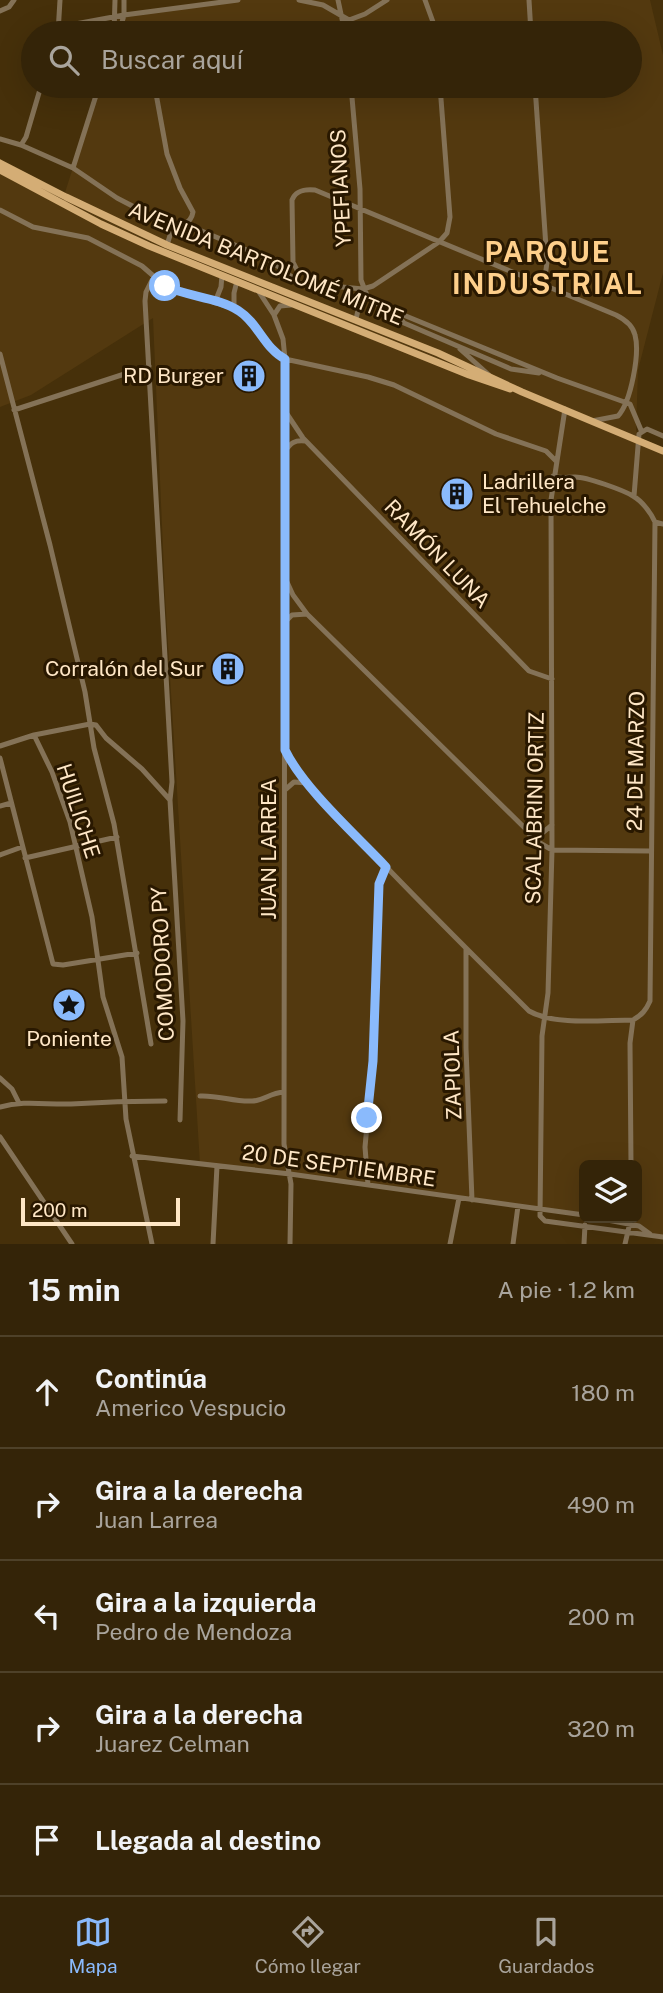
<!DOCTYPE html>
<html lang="es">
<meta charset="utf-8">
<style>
body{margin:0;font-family:"Public Sans",sans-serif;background:#3f3016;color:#f1f3f6}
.controls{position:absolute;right:21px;bottom:21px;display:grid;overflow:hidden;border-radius:10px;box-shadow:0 7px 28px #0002}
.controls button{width:63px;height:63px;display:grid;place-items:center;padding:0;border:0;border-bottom:2px solid #4e4129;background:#342408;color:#f1f3f6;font:35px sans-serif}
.scale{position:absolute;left:21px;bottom:18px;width:159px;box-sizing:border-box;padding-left:7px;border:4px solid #ffe7c6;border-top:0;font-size:19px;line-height:24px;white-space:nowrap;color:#ffe7c6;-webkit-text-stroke:5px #291800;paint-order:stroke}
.stop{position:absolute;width:21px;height:21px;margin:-16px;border:5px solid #8abafc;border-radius:50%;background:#fff}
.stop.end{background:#8abafc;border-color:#fff;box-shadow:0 2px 7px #0008}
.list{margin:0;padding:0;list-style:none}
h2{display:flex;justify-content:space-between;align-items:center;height:91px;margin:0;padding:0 28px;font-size:30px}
h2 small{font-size:23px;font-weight:400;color:#a9a49c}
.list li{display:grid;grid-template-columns:46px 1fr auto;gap:21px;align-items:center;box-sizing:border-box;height:112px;padding:0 28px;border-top:2px solid #4e4129}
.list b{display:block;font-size:26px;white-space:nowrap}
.list p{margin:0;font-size:23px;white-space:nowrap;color:#a9a49c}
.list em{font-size:23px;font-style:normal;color:#a9a49c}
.icon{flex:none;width:38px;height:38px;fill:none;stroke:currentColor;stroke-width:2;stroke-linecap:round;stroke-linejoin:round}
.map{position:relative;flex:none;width:663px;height:1244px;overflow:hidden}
.search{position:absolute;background:#342408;box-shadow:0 7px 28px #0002;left:21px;right:21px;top:21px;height:77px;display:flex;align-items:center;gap:18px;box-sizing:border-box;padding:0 24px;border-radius:38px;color:#a9a49c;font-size:26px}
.sheet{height:651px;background:#342408}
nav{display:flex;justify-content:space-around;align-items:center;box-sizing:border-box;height:98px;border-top:2px solid #4e4129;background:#342408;font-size:19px;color:#a9a49c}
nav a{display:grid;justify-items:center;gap:4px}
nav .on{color:#8abafc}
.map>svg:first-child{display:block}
</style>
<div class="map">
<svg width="663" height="1244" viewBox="0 0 663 1244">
<rect width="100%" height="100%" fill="#46300a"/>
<!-- built -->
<path fill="#53390f" d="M238,0H650L663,55V273L638,370L636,430L639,441L663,451V1237L629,1232L630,1223L597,1218H637V1165H584V1215L200,1164L165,595L153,318L31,395L0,407V170L62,202L99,86H630V33H114L115,16Z"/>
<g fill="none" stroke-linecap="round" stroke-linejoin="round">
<!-- minor -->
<path stroke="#847257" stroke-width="5" d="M299,0L323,5L349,20L365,14L387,0
M338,0L345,33
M425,0L437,33
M529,0L531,33
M0,11L9,7L14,0
M59,27L124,15L238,0
M58,33L60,0
M114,33L115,0
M119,33L124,15V0
M351,86L360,189L361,280L368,298L379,305L557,378L630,404L641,430
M535,86L547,262L544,285
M0,139L21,145L73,168L117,198L167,224C178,228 191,225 193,212L180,188L167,154L155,88
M21,145L26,137L41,86
M73,168L99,86
M0,210L33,227L88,238L142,266L165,286L235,309L246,316L276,353L285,359L368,377L394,385L496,434L546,451L556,461
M185,224L268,259L300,283L363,289L373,286L439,242L447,233L450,217L440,86
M167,245L173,226
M154,276L146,292L145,301L172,782L170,800
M294,281L298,272L293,262L292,200C296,190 305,189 315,190L616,315C624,319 633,326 635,335C640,353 631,402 618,416L592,421
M259,292L274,315L280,306L291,305
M215,302L221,287L222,275
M234,308V293L237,281
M395,313L404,323L511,369L539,373
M274,315L283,339L285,359L284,1144L291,1184L290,1244
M356,319L363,289
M460,349L489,375
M0,354L50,545L85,692L94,748L114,824L151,1044
M565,409L551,500L552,850L548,993L542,1036L540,1216L545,1221L663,1237
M14,410L149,366
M285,411L303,438L529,671L552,679
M285,451C291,443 294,440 305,441
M553,476C562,479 567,477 575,477C587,477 623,490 633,496C642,501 651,513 655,522L663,524
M634,496L639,434L647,429L663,436
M287,582L293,595L307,614L540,843L552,850L650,851
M286,621L292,615L307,614
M90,724L34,735L52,772L70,822L92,917L103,997L122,1057L126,1119L152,1244
M90,724L96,725L106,738L142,769L170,800L183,1021L180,1120
M0,746L34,735
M285,750C300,782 329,806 353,832C410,893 470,952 529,1011C555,1026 603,1020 633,1020C642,1015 646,1010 650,1001L655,522
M0,758L53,964L63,965L137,953
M286,789L294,782L307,783
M0,806L11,803
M529,834H541L552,825
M0,855L22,847
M25,858L117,837
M466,949V1048L472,1200
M0,1078L12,1089L19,1103
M200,1096C218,1095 234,1102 252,1101C264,1101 269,1093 284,1092
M0,1107C24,1100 47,1105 71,1104C102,1102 133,1101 165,1101
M0,1137L72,1244
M132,1156L290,1174L584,1215
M631,1165L630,1043L633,1020
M368,1185L365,1147L373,1061L379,884L386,867
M597,1218L639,1226L650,1234
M213,1244L217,1166
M450,1244L459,1198
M513,1244L518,1206
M584,1244L585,1225
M625,1244L631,1218"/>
<!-- major -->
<path stroke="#d4ad75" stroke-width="7" d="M0,163L66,197L167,245L438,353L522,392L663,451
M0,170L101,224L149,246L469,375L510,389"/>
</g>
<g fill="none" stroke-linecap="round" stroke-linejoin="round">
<!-- route -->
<path stroke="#8abafc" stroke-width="9" d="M165,286C188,297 218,297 239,311C258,323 265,349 285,359V750C304,789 356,835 386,867L379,884L373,1061L367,1118"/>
</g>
<!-- icons -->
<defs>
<symbol id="building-disc" viewBox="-11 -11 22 22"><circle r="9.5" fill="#8abafc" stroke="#291800"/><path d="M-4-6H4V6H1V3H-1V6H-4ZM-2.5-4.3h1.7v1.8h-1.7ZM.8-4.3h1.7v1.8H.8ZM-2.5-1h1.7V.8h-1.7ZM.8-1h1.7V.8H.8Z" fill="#111"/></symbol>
<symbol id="sight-disc" viewBox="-11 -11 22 22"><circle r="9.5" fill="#8abafc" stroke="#291800"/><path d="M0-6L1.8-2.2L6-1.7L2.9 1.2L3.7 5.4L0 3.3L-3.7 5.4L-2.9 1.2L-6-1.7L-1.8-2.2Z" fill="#111"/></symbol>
</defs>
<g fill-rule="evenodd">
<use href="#building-disc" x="230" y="357" width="38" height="38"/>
<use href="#building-disc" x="438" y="475" width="38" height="38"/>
<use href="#building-disc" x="209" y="650" width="38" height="38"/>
<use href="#sight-disc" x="50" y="986" width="38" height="38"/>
</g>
<g text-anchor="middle" stroke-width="6" stroke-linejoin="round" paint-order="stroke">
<!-- street labels -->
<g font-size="21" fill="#ffe7c6" stroke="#291800">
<text transform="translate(341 188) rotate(-93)" y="7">YPEFIANOS</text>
<text transform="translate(266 264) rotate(22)" y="7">AVENIDA BARTOLOMÉ MITRE</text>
<text transform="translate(437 554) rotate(46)" y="7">RAMÓN LUNA</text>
<text transform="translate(636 761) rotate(-89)" y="7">24 DE MARZO</text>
<text transform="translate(535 808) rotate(-89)" y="7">SCALABRINI ORTIZ</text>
<text transform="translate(78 811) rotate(72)" y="7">HUILICHE</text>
<text transform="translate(269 849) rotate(-90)" y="7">JUAN LARREA</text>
<text transform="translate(163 964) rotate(-93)" y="7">COMODORO PY</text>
<text transform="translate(453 1075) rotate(-92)" y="7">ZAPIOLA</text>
<text transform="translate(339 1166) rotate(8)" y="7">20 DE SEPTIEMBRE</text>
</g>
<!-- poi labels -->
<g font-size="21" fill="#ffe7c6" stroke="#291800" text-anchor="end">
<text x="224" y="383">RD Burger</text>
<text x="482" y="489" text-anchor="start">Ladrillera<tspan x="482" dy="24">El Tehuelche</tspan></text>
<text x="204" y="676">Corralón del Sur</text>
<text x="69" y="1046" text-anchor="middle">Poniente</text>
</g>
<!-- district labels -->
<g font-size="28" font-weight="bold" letter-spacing="2" fill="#fecf8b" stroke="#291800">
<text x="548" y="262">PARQUE<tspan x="548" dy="32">INDUSTRIAL</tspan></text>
</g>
</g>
</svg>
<div class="controls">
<button><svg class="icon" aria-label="layers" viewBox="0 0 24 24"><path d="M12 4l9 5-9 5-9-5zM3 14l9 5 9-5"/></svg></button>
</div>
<div class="scale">200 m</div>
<div class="stop" style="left:165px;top:286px"></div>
<div class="stop end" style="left:367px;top:1118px"></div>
<div class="search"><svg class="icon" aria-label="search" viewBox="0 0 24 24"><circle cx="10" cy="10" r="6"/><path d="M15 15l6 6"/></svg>Buscar aquí</div>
</div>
<section class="sheet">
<h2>15 min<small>A pie · 1.2 km</small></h2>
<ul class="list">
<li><svg class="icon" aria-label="ahead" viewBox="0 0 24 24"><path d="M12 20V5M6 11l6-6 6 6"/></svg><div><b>Continúa</b><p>Americo Vespucio</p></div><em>180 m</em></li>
<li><svg class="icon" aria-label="right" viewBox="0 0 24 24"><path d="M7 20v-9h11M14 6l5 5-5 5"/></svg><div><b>Gira a la derecha</b><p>Juan Larrea</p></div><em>490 m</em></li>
<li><svg class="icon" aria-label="left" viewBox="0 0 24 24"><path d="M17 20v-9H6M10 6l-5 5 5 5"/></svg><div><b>Gira a la izquierda</b><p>Pedro de Mendoza</p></div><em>200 m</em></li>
<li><svg class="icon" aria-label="right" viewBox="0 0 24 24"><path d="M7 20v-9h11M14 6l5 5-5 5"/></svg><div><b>Gira a la derecha</b><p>Juarez Celman</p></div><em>320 m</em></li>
<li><svg class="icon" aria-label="arrive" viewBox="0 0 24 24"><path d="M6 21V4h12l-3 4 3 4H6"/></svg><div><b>Llegada al destino</b></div></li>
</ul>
</section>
<nav>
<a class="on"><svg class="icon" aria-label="map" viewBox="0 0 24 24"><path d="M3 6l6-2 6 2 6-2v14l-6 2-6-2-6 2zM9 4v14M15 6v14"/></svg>Mapa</a>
<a><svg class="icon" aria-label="directions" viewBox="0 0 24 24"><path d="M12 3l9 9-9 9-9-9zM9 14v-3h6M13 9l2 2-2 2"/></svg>Cómo llegar</a>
<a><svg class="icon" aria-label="saved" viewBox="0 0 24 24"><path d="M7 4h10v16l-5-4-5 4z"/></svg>Guardados</a>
</nav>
